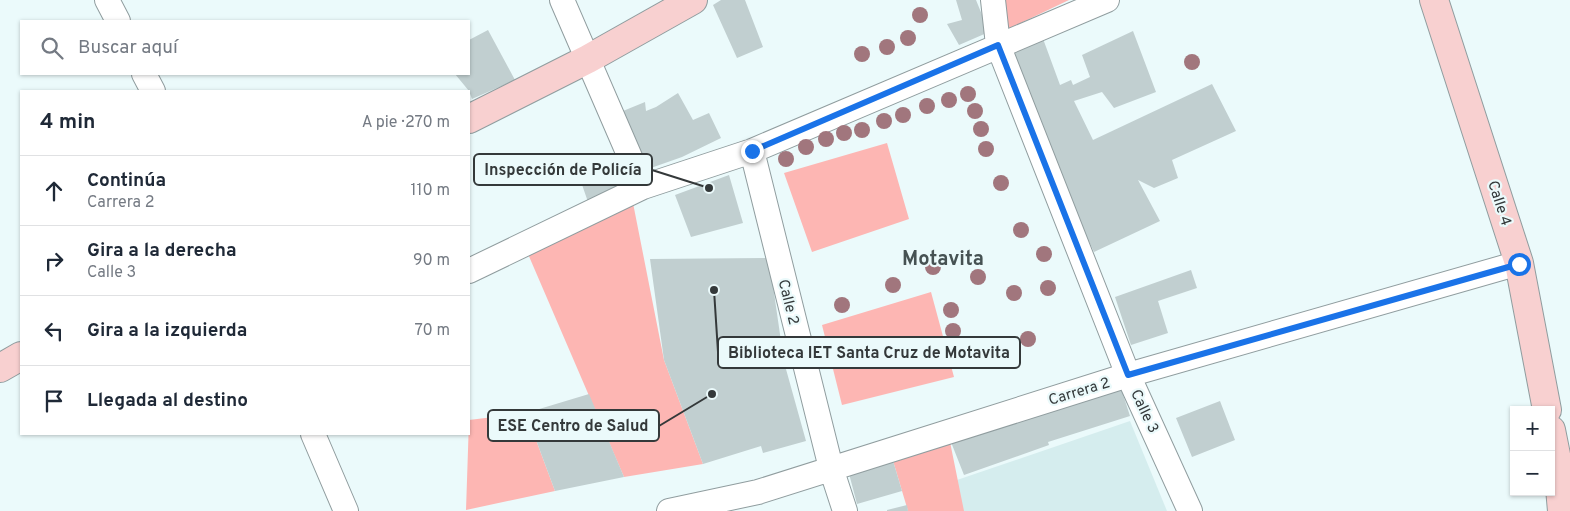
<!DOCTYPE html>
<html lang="es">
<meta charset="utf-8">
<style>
body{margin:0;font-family:Overpass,sans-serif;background:#f6f6f7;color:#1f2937}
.controls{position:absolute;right:15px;bottom:15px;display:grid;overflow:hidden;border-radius:0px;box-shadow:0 1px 4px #0004}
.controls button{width:45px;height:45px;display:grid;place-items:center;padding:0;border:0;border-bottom:1px solid #e0e1e3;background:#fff;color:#1f2937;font:25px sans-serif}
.stop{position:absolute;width:15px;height:15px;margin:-11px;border:4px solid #1a73e8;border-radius:50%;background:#fff}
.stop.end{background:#1a73e8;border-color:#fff;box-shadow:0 1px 5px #0008}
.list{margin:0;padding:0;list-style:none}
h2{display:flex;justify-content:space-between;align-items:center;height:65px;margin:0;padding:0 20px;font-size:21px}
h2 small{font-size:16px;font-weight:400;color:#747a83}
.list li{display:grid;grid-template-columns:32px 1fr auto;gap:15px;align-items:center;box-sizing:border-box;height:70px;padding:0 20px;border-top:1px solid #e0e1e3}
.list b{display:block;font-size:19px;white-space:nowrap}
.list p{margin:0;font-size:16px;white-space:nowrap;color:#747a83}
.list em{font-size:16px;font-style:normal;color:#747a83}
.icon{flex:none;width:28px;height:28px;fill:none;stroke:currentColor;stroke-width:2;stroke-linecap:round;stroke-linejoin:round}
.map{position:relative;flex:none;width:1570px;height:511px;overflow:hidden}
.search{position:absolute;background:#fff;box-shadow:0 1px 4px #0004;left:20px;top:20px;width:450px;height:55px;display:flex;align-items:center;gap:12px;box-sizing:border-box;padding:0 18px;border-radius:0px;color:#747a83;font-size:19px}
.panel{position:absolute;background:#fff;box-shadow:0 1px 4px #0004;left:20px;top:90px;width:450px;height:345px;border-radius:0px}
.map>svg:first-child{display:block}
</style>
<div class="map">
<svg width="1570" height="511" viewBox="0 0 1570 511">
<rect width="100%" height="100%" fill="#ebfafb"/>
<!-- built -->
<path fill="#d5edee" d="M1130,421L1167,511H962L957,480Z"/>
<!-- green -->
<path fill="#fdb6b3" d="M1001,0H1069L1004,31Z
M887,143L909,219L812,252L784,173Z
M632,198L664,360L703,464L624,477L525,247Z
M931,292L954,377L842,405L822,325Z
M526,413L555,491L466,510L469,420Z
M949,437L964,511H908L891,454Z"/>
<!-- building -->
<path fill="#c1cfd0" d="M721,0H745L763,47L737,58L713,5Z
M956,0H976L989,32L959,45L947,24L962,20Z
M488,30L515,80L472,99L469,91L455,74H469V40Z
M1133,31L1156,92L1114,108L1102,92L1074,101L1093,140L1212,84L1236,131L1172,160L1178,178L1154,188L1138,180L1160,221L1094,252L1076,214L1011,47L1042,36L1060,85L1071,80L1073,85L1090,77L1082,55Z
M678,93L693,120L709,113L721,138L682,157L648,169L623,111L645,102L646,111L656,107Z
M618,156L630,185L588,202L578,173Z
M729,175L743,223L691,237L675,195Z
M769,258L784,362L806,441L763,453L761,446L703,464L664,360L650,259Z
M1191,270L1197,288L1158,301L1168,333L1131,345L1115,297Z
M1120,385L1130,416L1048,442L1049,445L964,475L949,437Z
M589,394L624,477L555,491L526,413Z
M1220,401L1235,440L1192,457L1176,418Z
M891,454L902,491L857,504L847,466Z
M907,505L908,511H887V510Z"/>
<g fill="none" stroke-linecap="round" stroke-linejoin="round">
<defs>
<path id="street" d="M107,0L118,21
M562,0L643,187
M993,0L998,45L1128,375L1190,511
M144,74L153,91
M752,151L831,468L845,511
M469,271L643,187L752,151L1107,0
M313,434L346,511
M669,511L758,492L1128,375L1519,263"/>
<path id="secondary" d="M1434,0L1519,263L1547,410
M469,119L588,59L693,0
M0,368L21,356
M1551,430L1558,465L1562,511"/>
</defs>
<!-- street casing -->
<use href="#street" stroke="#909d9f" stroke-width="26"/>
<!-- secondary casing -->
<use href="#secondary" stroke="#909d9f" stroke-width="30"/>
<!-- street -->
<use href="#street" stroke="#fff" stroke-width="24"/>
<!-- secondary -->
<use href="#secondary" stroke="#f8d0d0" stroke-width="28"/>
</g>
<!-- trees -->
<g fill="#a1767d">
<circle cx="920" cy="15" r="8"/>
<circle cx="908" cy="38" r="8"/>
<circle cx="887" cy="47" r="8"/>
<circle cx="862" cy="54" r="8"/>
<circle cx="1192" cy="62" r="8"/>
<circle cx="968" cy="94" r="8"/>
<circle cx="949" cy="100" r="8"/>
<circle cx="927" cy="106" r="8"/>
<circle cx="975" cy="111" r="8"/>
<circle cx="903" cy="115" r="8"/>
<circle cx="884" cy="121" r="8"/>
<circle cx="981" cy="129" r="8"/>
<circle cx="862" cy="130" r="8"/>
<circle cx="844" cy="133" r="8"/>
<circle cx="826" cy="139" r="8"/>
<circle cx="806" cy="147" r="8"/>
<circle cx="986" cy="149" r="8"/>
<circle cx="786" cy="159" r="8"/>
<circle cx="1001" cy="183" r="8"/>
<circle cx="1021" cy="230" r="8"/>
<circle cx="1044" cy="254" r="8"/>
<circle cx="933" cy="267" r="8"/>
<circle cx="978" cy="277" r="8"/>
<circle cx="893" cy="285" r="8"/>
<circle cx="1048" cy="288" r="8"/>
<circle cx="1014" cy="293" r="8"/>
<circle cx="842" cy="305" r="8"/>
<circle cx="951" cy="310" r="8"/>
<circle cx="953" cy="331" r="8"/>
<circle cx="1028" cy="339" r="8"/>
</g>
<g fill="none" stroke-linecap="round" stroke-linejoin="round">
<!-- route -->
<path stroke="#1a73e8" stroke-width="6" d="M752,151L998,45L1128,375L1519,264"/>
</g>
<g text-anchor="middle" stroke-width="4.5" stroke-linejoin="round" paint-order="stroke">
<!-- street labels -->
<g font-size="15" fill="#34393a" stroke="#ebfafb">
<text transform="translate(1500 203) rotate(72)" y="5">Calle 4</text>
<text transform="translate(789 302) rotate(76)" y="5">Calle 2</text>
<text transform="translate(1079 391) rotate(-17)" y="5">Carrera 2</text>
<text transform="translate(1145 411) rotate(65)" y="5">Calle 3</text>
</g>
<!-- district labels -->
<g font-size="20" font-weight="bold" fill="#465253" stroke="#ebfafb">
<text x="943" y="265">Motavita</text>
</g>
</g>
<!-- callouts -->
<path fill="none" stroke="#34393a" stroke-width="2" d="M709 188L652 170M714 290L718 352M712 394L659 426"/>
<g fill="#34393a" stroke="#ebfafb" stroke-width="2">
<circle cx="709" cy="188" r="5"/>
<circle cx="714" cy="290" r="5"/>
<circle cx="712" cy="394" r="5"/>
</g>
<g fill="#ebfafb" stroke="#34393a" stroke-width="2">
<rect x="474" y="154" width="178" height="31" rx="5"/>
<rect x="718" y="337" width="302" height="31" rx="5"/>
<rect x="488" y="410" width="171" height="31" rx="5"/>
</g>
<g font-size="16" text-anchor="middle" font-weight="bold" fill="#34393a">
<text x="563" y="175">Inspección de Policía</text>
<text x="869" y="358">Biblioteca IET Santa Cruz de Motavita</text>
<text x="573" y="431">ESE Centro de Salud</text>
</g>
</svg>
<div class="controls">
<button>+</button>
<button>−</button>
</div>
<div class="stop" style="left:1519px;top:264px"></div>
<div class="stop end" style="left:752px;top:151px"></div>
<div class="search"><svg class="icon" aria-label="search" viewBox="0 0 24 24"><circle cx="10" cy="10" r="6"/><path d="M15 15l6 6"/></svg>Buscar aquí</div>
<section class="panel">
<h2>4 min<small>A pie · 270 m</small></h2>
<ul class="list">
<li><svg class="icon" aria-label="ahead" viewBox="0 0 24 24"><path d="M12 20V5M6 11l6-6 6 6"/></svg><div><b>Continúa</b><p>Carrera 2</p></div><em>110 m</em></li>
<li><svg class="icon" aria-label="right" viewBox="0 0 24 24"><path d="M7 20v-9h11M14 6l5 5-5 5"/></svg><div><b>Gira a la derecha</b><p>Calle 3</p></div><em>90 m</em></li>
<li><svg class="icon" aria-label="left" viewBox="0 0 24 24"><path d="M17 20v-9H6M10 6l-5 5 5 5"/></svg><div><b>Gira a la izquierda</b></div><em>70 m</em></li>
<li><svg class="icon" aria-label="arrive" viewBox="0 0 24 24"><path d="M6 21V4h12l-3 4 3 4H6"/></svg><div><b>Llegada al destino</b></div></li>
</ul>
</section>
</div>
